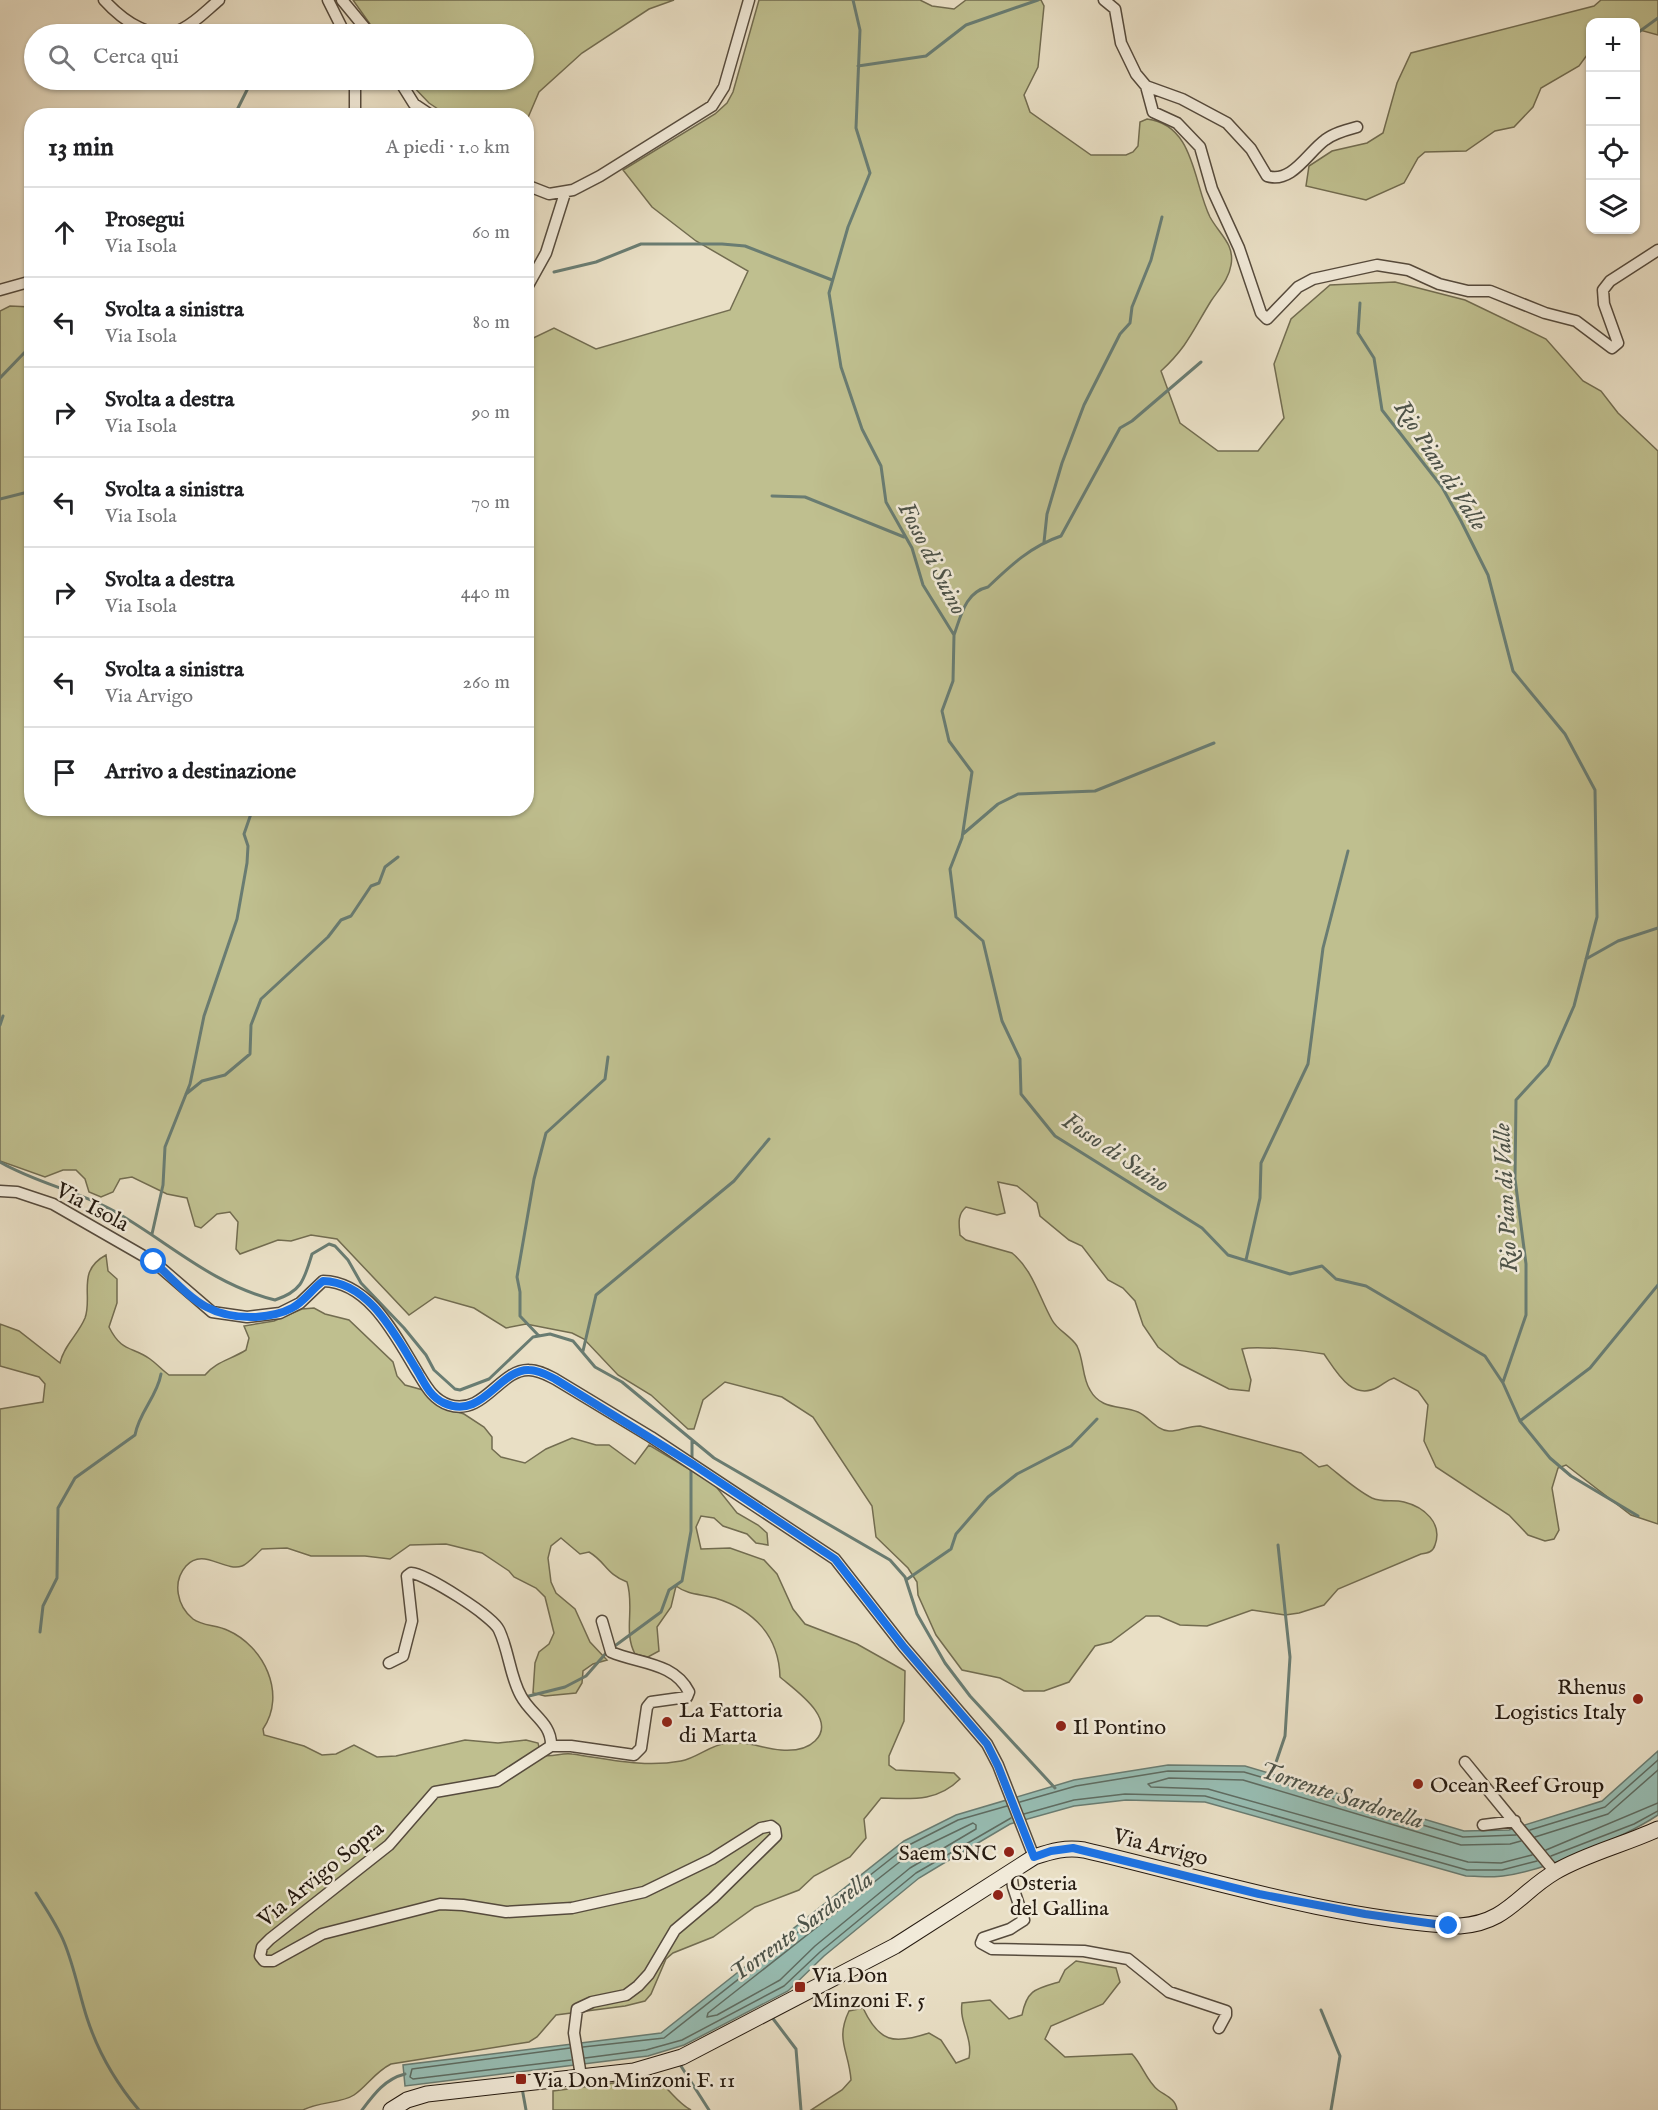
<!DOCTYPE html>
<html lang="it">
<meta charset="utf-8">
<style>
body{margin:0;font-family:"IM FELL English",serif;background:#f2f2f2;color:#202124}
.controls{position:absolute;right:18px;top:18px;display:grid;overflow:hidden;border-radius:12px;box-shadow:0 2px 4px #0004}
.controls button{width:54px;height:54px;display:grid;place-items:center;padding:0;border:0;border-bottom:2px solid #e0e0e0;background:#fff;color:#202124;font:30px sans-serif}
.stop{position:absolute;width:18px;height:18px;margin:-14px;border:4px solid #1a73e8;border-radius:50%;background:#fff}
.stop.end{background:#1a73e8;border-color:#fff;box-shadow:0 2px 6px #0008}
.list{margin:0;padding:0;list-style:none}
h2{display:flex;justify-content:space-between;align-items:center;height:78px;margin:0;padding:0 24px;font-size:26px}
h2 small{font-size:20px;font-weight:400;color:#757577}
.list li{display:grid;grid-template-columns:39px 1fr auto;gap:18px;align-items:center;box-sizing:border-box;height:90px;padding:0 24px;border-top:2px solid #e0e0e0}
.list b{display:block;font-size:22px;white-space:nowrap}
.list p{margin:0;font-size:20px;white-space:nowrap;color:#757577}
.list em{font-size:20px;font-style:normal;color:#757577}
.icon{flex:none;width:33px;height:33px;fill:none;stroke:currentColor;stroke-width:2;stroke-linecap:round;stroke-linejoin:round}
.map{position:relative;flex:none;width:1658px;height:2110px;overflow:hidden}
.search{position:absolute;background:#fff;box-shadow:0 2px 4px #0004;left:24px;top:24px;width:510px;height:66px;display:flex;align-items:center;gap:15px;box-sizing:border-box;padding:0 21px;border-radius:33px;color:#757577;font-size:22px}
.panel{position:absolute;background:#fff;box-shadow:0 2px 4px #0004;left:24px;top:108px;width:510px;height:708px;border-radius:24px}
.map>svg:first-child{display:block}
</style>
<div class="map">
<svg width="1658" height="2110" viewBox="0 0 1658 2110">
<rect width="100%" height="100%" fill="#e9dfc5"/>
<filter id="stains"><feTurbulence type="fractalNoise" baseFrequency=".00333" numOctaves="4"/><feColorMatrix values="0 0 0 0 .2 0 0 0 0 .09 0 0 0 0 .02 0 0 0 .5 -.17"/></filter>
<radialGradient id="worn" r=".72"><stop offset=".6" stop-color="#630" stop-opacity="0"/><stop offset="1" stop-color="#630" stop-opacity=".3"/></radialGradient>
<!-- green -->
<path fill="#bfbf8f" stroke="#726c50" stroke-width="1.5" fill-rule="evenodd" d="M353,0H674L649,9L582,53L539,92L527,120L526,116L447,115L429,103L407,80H524V34H377Z
M759,0H920L932,6L954,9L966,0H1041L1044,6L1038,67L1024,95L1030,112L1091,155H1126L1133,152L1138,146L1140,122L1147,119C1195,125 1193,183 1210,217C1219,234 1235,244 1231,265C1229,279 1219,289 1211,301C1193,330 1188,346 1161,371L1180,423L1218,451H1258L1284,418L1274,364L1291,319L1330,285L1395,282L1465,300L1546,339L1583,381L1601,391L1618,413L1658,451V1524L1631,1515L1566,1465L1558,1468L1552,1488L1559,1530L1554,1539L1545,1541L1528,1535L1509,1515L1436,1467L1424,1441L1428,1405L1418,1391L1394,1378C1387,1380 1384,1384 1378,1387C1352,1402 1336,1371 1324,1354C1307,1351 1257,1345 1242,1349L1251,1380L1249,1391L1229,1389L1180,1364L1158,1347L1143,1325L1135,1301L1123,1288L1108,1280L1082,1246L1069,1240L1040,1216L1037,1203L1027,1194L1017,1186L998,1182L1005,1213L997,1215L966,1207C957,1215 959,1224 960,1235L966,1240L1012,1253C1033,1270 1039,1297 1052,1320C1057,1330 1071,1336 1077,1346C1084,1360 1082,1378 1090,1390C1101,1410 1120,1405 1138,1412C1148,1416 1157,1431 1169,1431C1176,1432 1188,1426 1200,1426L1301,1453L1319,1467L1327,1465C1341,1476 1356,1490 1372,1498C1383,1503 1393,1499 1404,1502C1424,1507 1443,1523 1435,1545C1433,1552 1428,1553 1421,1554L1338,1589L1324,1605L1299,1613L1285,1615L1252,1610L1207,1626L1180,1625L1159,1616H1146L1111,1642L1095,1646L1069,1682L1044,1691H1024L1000,1678L962,1670L936,1635L918,1595L917,1582L908,1568L876,1537L872,1506L813,1417L782,1397L725,1382L703,1400L694,1429H688L651,1395L618,1375L584,1339L572,1333L526,1324L506,1328L474,1308L435,1297L409,1315L337,1239L311,1235L291,1241L278,1240L240,1254L236,1249L238,1222L230,1212L217,1214L201,1228L195,1226L187,1198L167,1194L132,1177L120,1179L113,1192L101,1197L89,1192L85,1179L76,1170H63L45,1177L0,1161V311L10,306L31,307L32,808H526L527,341L554,328L596,349L730,310L748,271L696,241L652,207L623,170L715,114L727,103L733,92Z
M1601,0H1658V35L1636,29V22H1590V51L1579,66L1541,88L1533,107L1514,127L1495,131L1466,151L1425,152L1418,158L1404,183L1366,200L1306,186L1309,166L1332,151L1367,143L1383,133L1397,83L1411,53L1594,6Z
M106,1255L108,1271L117,1279V1303L109,1327C122,1353 132,1346 150,1359C157,1364 162,1370 169,1375H205C215,1362 232,1359 246,1350L249,1338L244,1326L274,1321L302,1309L314,1308L325,1314L349,1320L393,1362L397,1376L405,1385L423,1390L440,1406L464,1414L484,1427L492,1437V1449L501,1457L525,1463L546,1449L572,1438L596,1445H609L635,1464L649,1445L714,1484L737,1513L758,1525L767,1533L768,1545L756,1543L747,1534L723,1526L714,1518L701,1516L696,1527L701,1549L730,1548L764,1560L777,1574L793,1609L805,1624L857,1644L905,1671L904,1721L889,1756V1765L896,1770L954,1773L960,1779C937,1802 912,1799 881,1798L864,1819L866,1838L850,1857L814,1876L799,1890L755,1907L713,1937L673,1953L666,1959L651,1994L645,2001L625,2006L556,2015L537,2037L529,2042L391,2064C375,2072 367,2086 354,2095C342,2103 318,2102 303,2110H0V1409L43,1402L45,1384L39,1377L0,1366V1324L19,1331L60,1363C64,1345 78,1335 85,1318C93,1296 76,1271 106,1255ZM561,1538L580,1554L589,1552C606,1562 606,1574 627,1582C635,1607 623,1632 635,1654L648,1657L659,1651L657,1627L671,1607L676,1586C688,1595 701,1594 715,1598C754,1610 779,1636 780,1677C795,1690 838,1719 815,1741C806,1750 794,1751 781,1750C763,1749 746,1740 727,1743C710,1745 697,1758 681,1761C643,1768 609,1759 572,1754C562,1752 552,1758 541,1755L538,1743L526,1740L498,1743L465,1740L396,1756L377,1757L354,1745L336,1754L322,1755L304,1746L264,1735L263,1729C287,1694 264,1646 227,1630C217,1625 202,1626 193,1619C177,1606 172,1582 186,1566C203,1547 224,1572 242,1566C248,1564 256,1554 262,1549L287,1548L311,1556H365L390,1559L410,1545L446,1544L482,1553L509,1571L514,1577L536,1588L545,1597L554,1633L549,1644L539,1652L535,1663L533,1693L545,1696L576,1693L582,1683L583,1671L593,1664L607,1660L590,1642L575,1609L556,1593L551,1582L548,1558L551,1546Z
M1076,1961L1116,1968L1120,1982L1103,2004L1051,2026L1045,2039L1065,2057L1132,2054C1142,2064 1147,2082 1158,2090C1166,2096 1176,2099 1177,2110H811L842,2090L851,2080C849,2051 835,2040 849,2011L863,2008C879,2042 893,2045 929,2033L941,2040L956,2063L969,2058C973,2037 959,2023 962,2003L990,2000L1009,2019L1022,2015C1027,1990 1035,1989 1059,1982L1065,1970Z
M651,2078C668,2084 674,2101 691,2110H553V2091Z"/>
<!-- water -->
<path fill="#97bdb3" stroke="#697c72" stroke-width="1.5" d="M1658,1751V1815C1623,1838 1544,1871 1503,1876C1492,1878 1478,1876 1466,1876L1205,1802L1126,1800L1074,1806L1010,1824L944,1863L919,1878L824,1956L788,1991L684,2045L648,2056L405,2086L403,2065L661,2033L904,1841L956,1815L1074,1780L1168,1765L1245,1766L1464,1831L1509,1830L1602,1801Z"/>
<g fill="none" stroke-linecap="round" stroke-linejoin="round">
<!-- shore -->
<path stroke="#5e6c62" stroke-width="1.5" d="M1020,1802L1076,1786L1168,1771L1244,1772L1463,1837L1516,1835
M1024,1814L1074,1800L1125,1794L1205,1796L1467,1870H1502L1537,1861
M973,1823L976,1825V1829L910,1868L815,1946L780,1980L717,2015L707,2017L708,2013L911,1853Z
M1530,1830L1605,1807L1658,1760
M1535,1837L1608,1814L1658,1770
M1521,1841L1510,1844L1461,1845L1243,1780L1169,1778L1148,1784L1151,1787L1208,1789L1468,1862L1501,1863L1532,1855
M1546,1850L1658,1803
M1551,1856L1634,1824L1658,1811
M583,2047L664,2038L907,1846L958,1820L1007,1806
M570,2048L412,2069L410,2077L413,2079L571,2060
M585,2058L646,2050L682,2040L784,1986L820,1952L916,1873L1011,1818"/>
<!-- stream -->
<path stroke="#697c72" stroke-width="3" d="M853,0L860,30L856,128L870,173L848,227L829,293L841,367L862,429L881,466L886,502L912,548L923,585L954,635L953,681L942,711L949,741L972,772L962,838L950,869L956,917L983,941L1002,1021L1020,1059L1021,1094L1055,1136L1202,1228L1228,1255L1290,1274L1322,1266L1336,1279L1366,1286L1485,1356L1503,1383L1520,1421L1550,1458L1571,1476L1638,1516
M1636,34L1658,18
M858,66L926,56L966,25L1038,0
M234,116L252,80
M554,272L596,262L641,244H722L745,246L832,280
M1360,303L1358,333L1374,358L1382,410L1442,487L1461,521L1488,575L1513,671L1565,734L1595,790L1597,917L1574,1006L1548,1065L1516,1100L1515,1179L1526,1264V1315L1503,1382
M0,378L25,352L32,338
M772,496L805,497L904,537
M0,499L32,491
M1044,542L1047,514L1062,463L1084,405L1120,334L1130,323L1132,307L1151,260L1162,217
M954,635C961,616 965,592 988,587C1010,566 1031,546 1061,536L1120,428L1132,421L1201,362
M963,834L998,804L1018,794L1095,791L1214,743
M1586,959L1618,941L1658,928
M0,1025L3,1016
M186,1094L202,1081L225,1075L250,1054L251,1025L261,999L328,937L341,920L351,916L371,886L379,883L385,867L398,857
M0,1162C36,1183 78,1191 114,1211C170,1243 211,1284 275,1300C302,1291 304,1280 312,1254L329,1244L335,1246L348,1260L361,1283L404,1328L426,1355L434,1370L455,1389L460,1390L489,1379L533,1337L550,1334L573,1341L595,1367L622,1382L714,1458L890,1560L905,1577L917,1614L945,1663L970,1696L1055,1788
M152,1234L163,1185L165,1147L190,1084L204,1016L237,919L247,863L248,846L244,834L253,808
M1246,1260L1260,1198L1261,1163L1308,1064L1323,948L1348,851
M539,1336L520,1316V1292L517,1277L534,1179L546,1133L605,1079L608,1057
M583,1351L596,1295L734,1181L769,1139
M1520,1421L1590,1368L1658,1285
M692,1460V1440
M906,1580L951,1549L956,1534L988,1497L1017,1474L1071,1446L1097,1419
M40,1632L43,1606L57,1578L58,1508L75,1478L135,1435C139,1412 157,1397 161,1374
M612,1648L661,1612L669,1590L682,1581L691,1531V1467
M525,1697L565,1687L586,1676L607,1652
M1271,1777L1285,1736L1290,1657L1278,1545
M36,1893C46,1909 57,1925 64,1942C74,1966 79,1993 87,2018C98,2052 116,2083 139,2110
M1321,2010L1340,2056L1331,2110
M771,2016L796,2049L801,2110
M679,2063L709,2110
M522,2088L526,2110
M362,2110C374,2094 385,2079 405,2074"/>
<defs>
<path id="minor" d="M104,0C122,20 154,44 182,29C196,22 207,10 219,0
M328,0L345,34
M342,0L370,34
M1104,0L1115,9L1121,43L1136,74L1146,86L1182,99L1227,123L1251,149L1267,176C1292,184 1308,152 1325,140C1334,133 1346,130 1357,127
M399,80L414,104L432,116
M1146,86L1153,112L1177,123L1200,147L1212,189L1239,248L1261,313L1267,319L1298,287L1313,279L1377,265L1408,270L1439,284L1468,291H1490L1545,313L1576,321L1612,348L1618,343L1604,304L1603,290L1610,281L1658,250
M355,116V80
M526,185L549,194L573,190L600,176L712,106L724,87L749,0
M526,289L546,253L565,193
M0,290L32,281
M0,1191L17,1192L53,1204L154,1262L212,1312L247,1317L280,1313L300,1303L323,1281C370,1282 396,1337 418,1373C426,1386 433,1400 449,1405C484,1416 500,1369 529,1370C539,1370 547,1375 555,1379L651,1437L835,1559L903,1646L987,1744L998,1765L1034,1857
M389,1663L403,1656L412,1621L407,1576L411,1573C426,1574 493,1616 499,1630C509,1651 510,1677 521,1696C531,1715 552,1723 551,1746
M551,1746L497,1781L435,1792L389,1845L270,1939L262,1947L260,1956L264,1961H273L322,1934L440,1904L463,1905L506,1912L572,1908L644,1892L712,1859L761,1828L771,1826L775,1829L776,1836L713,1898L675,1930L649,1974L638,1986L626,1995L592,2002L577,2009L574,2033L581,2076
M551,1746H571L634,1755L641,1748L647,1707L651,1702L687,1697L689,1692C674,1662 639,1664 611,1652L602,1621
M1465,1762L1555,1872
M1483,1825L1515,1821
M1011,1872L1013,1887L1024,1920L1010,1929L983,1938L981,1943L992,1949L1084,1951L1128,1959L1169,1992L1226,2011V2015L1219,2028"/>
<path id="secondary" d="M391,2110L407,2100L427,2094L634,2071L682,2057L895,1946L1034,1857C1052,1851 1066,1847 1084,1850C1208,1879 1332,1919 1460,1926C1507,1923 1519,1893 1555,1872C1585,1854 1626,1844 1658,1829"/>
</defs>
<!-- minor casing -->
<use href="#minor" stroke="#564b3d" stroke-width="13"/>
<!-- secondary casing -->
<use href="#secondary" stroke="#251a10" stroke-width="17"/>
<!-- minor -->
<use href="#minor" stroke="#f1ead9" stroke-width="10"/>
<!-- secondary -->
<use href="#secondary" stroke="#f1ead9" stroke-width="15"/>
</g>
<g fill="none" stroke-linecap="round" stroke-linejoin="round">
<!-- route -->
<path stroke="#1a73e8" stroke-width="8" d="M154,1262C189,1294 204,1319 256,1317C268,1316 281,1314 292,1308C304,1302 312,1289 323,1281C370,1282 396,1337 418,1372C425,1385 431,1397 444,1403C482,1421 499,1369 529,1370C539,1370 547,1375 555,1379L694,1465L835,1559L903,1646L987,1744L998,1766L1034,1857L1051,1851L1073,1848L1259,1894L1365,1914L1449,1926"/>
</g>
<!-- markers -->
<g fill="#8f2418" stroke="#f1ead9" stroke-width="2">
<circle cx="1638" cy="1699" r="6"/>
<circle cx="667" cy="1722" r="6"/>
<circle cx="1061" cy="1726" r="6"/>
<circle cx="1418" cy="1784" r="6"/>
<circle cx="1009" cy="1852" r="6"/>
<circle cx="998" cy="1895" r="6"/>
<rect x="794" y="1981" width="12" height="12" rx="3"/>
<rect x="515" y="2073" width="12" height="12" rx="3"/>
</g>
<g text-anchor="middle" stroke-width="5" stroke-linejoin="round" paint-order="stroke">
<!-- street labels -->
<g font-size="22" fill="#251a10" stroke="#f1ead9">
<text transform="translate(93 1206) rotate(28)" y="8">Via Isola</text>
<text transform="translate(1161 1846) rotate(14)" y="8">Via Arvigo</text>
<text transform="translate(320 1873) rotate(-39)" y="8">Via Arvigo Sopra</text>
</g>
<!-- poi labels -->
<g font-size="22" fill="#251a10" stroke="#f1ead9" text-anchor="start">
<text x="1626" y="1694" text-anchor="end">Rhenus<tspan x="1626" dy="25">Logistics Italy</tspan></text>
<text x="679" y="1717">La Fattoria<tspan x="679" dy="25">di Marta</tspan></text>
<text x="1073" y="1734">Il Pontino</text>
<text x="1430" y="1792">Ocean Reef Group</text>
<text x="997" y="1860" text-anchor="end">Saem SNC</text>
<text x="1010" y="1890">Osteria<tspan x="1010" dy="25">del Gallina</tspan></text>
<text x="812" y="1982">Via Don<tspan x="812" dy="25">Minzoni F. 5</tspan></text>
<text x="533" y="2087">Via Don Minzoni F. 11</text>
</g>
<!-- water labels -->
<g font-size="24" font-style="italic" fill="#4d5349" stroke="#f1ead9">
<text transform="translate(1441 465) rotate(57)" y="8">Rio Pian di Valle</text>
<text transform="translate(933 558) rotate(63)" y="8">Fosso di Suino</text>
<text transform="translate(1116 1152) rotate(34)" y="8">Fosso di Suino</text>
<text transform="translate(1505 1198) rotate(-93)" y="8">Rio Pian di Valle</text>
<text transform="translate(1342 1795) rotate(18)" y="8">Torrente Sardorella</text>
<text transform="translate(801 1926) rotate(-36)" y="8">Torrente Sardorella</text>
</g>
</g>
<rect width="100%" height="100%" filter="url(#stains)"/>
<rect width="100%" height="100%" fill="url(#worn)"/>
</svg>
<div class="controls">
<button>+</button>
<button>−</button>
<button><svg class="icon" aria-label="locate" viewBox="0 0 24 24"><circle cx="12" cy="12" r="6"/><path d="M12 2v4M12 18v4M2 12h4M18 12h4"/></svg></button>
<button><svg class="icon" aria-label="layers" viewBox="0 0 24 24"><path d="M12 4l9 5-9 5-9-5zM3 14l9 5 9-5"/></svg></button>
</div>
<div class="stop" style="left:154px;top:1262px"></div>
<div class="stop end" style="left:1449px;top:1926px"></div>
<div class="search"><svg class="icon" aria-label="search" viewBox="0 0 24 24"><circle cx="10" cy="10" r="6"/><path d="M15 15l6 6"/></svg>Cerca qui</div>
<section class="panel">
<h2>13 min<small>A piedi · 1.0 km</small></h2>
<ul class="list">
<li><svg class="icon" aria-label="ahead" viewBox="0 0 24 24"><path d="M12 20V5M6 11l6-6 6 6"/></svg><div><b>Prosegui</b><p>Via Isola</p></div><em>60 m</em></li>
<li><svg class="icon" aria-label="left" viewBox="0 0 24 24"><path d="M17 20v-9H6M10 6l-5 5 5 5"/></svg><div><b>Svolta a sinistra</b><p>Via Isola</p></div><em>80 m</em></li>
<li><svg class="icon" aria-label="right" viewBox="0 0 24 24"><path d="M7 20v-9h11M14 6l5 5-5 5"/></svg><div><b>Svolta a destra</b><p>Via Isola</p></div><em>90 m</em></li>
<li><svg class="icon" aria-label="left" viewBox="0 0 24 24"><path d="M17 20v-9H6M10 6l-5 5 5 5"/></svg><div><b>Svolta a sinistra</b><p>Via Isola</p></div><em>70 m</em></li>
<li><svg class="icon" aria-label="right" viewBox="0 0 24 24"><path d="M7 20v-9h11M14 6l5 5-5 5"/></svg><div><b>Svolta a destra</b><p>Via Isola</p></div><em>440 m</em></li>
<li><svg class="icon" aria-label="left" viewBox="0 0 24 24"><path d="M17 20v-9H6M10 6l-5 5 5 5"/></svg><div><b>Svolta a sinistra</b><p>Via Arvigo</p></div><em>260 m</em></li>
<li><svg class="icon" aria-label="arrive" viewBox="0 0 24 24"><path d="M6 21V4h12l-3 4 3 4H6"/></svg><div><b>Arrivo a destinazione</b></div></li>
</ul>
</section>
</div>
